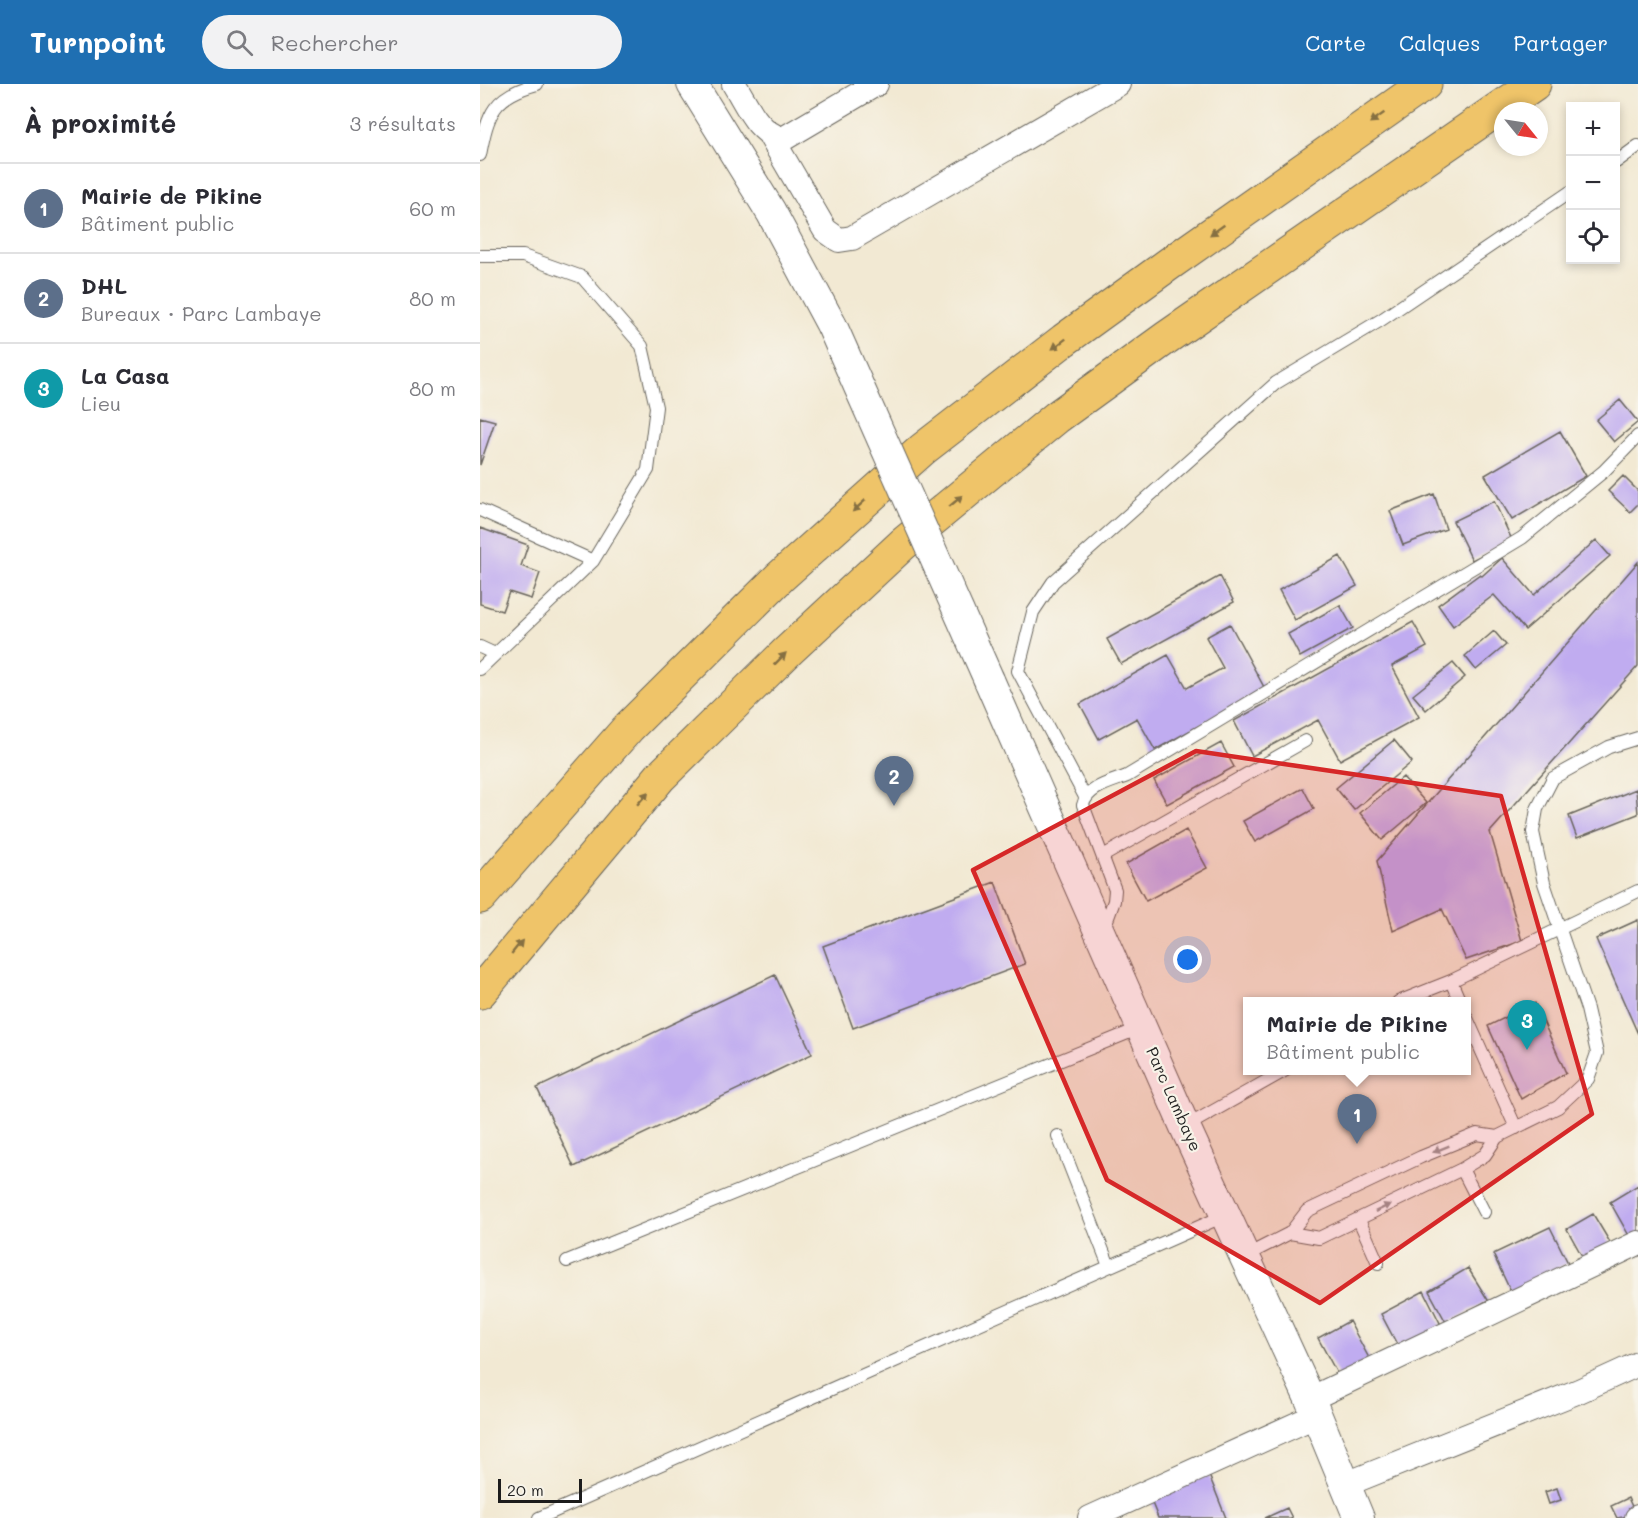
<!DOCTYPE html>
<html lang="fr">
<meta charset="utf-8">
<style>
body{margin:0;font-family:Mali,sans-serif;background:#f2f2f3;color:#2b2b33}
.controls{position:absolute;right:18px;top:18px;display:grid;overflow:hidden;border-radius:0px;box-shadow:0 3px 9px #0003}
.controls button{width:54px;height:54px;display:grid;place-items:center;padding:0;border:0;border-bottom:2px solid #e1e1e2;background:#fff;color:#2b2b33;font:30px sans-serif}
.compass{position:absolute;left:1014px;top:18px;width:54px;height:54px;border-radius:50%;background:#fff;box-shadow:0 3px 9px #0003;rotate:120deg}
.scale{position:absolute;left:18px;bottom:15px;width:84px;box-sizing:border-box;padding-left:6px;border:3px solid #1c1c1c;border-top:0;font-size:16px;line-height:21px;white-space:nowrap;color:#1c1c1c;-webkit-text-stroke:4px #f7f3e8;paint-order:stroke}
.you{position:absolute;left:708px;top:876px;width:21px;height:21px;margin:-15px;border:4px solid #fff;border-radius:50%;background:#1a73e8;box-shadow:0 0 0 9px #1a73e833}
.badge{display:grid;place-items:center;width:39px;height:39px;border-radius:50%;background:#1f6fb2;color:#fff;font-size:20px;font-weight:700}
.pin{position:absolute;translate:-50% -50px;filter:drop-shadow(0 2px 3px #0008)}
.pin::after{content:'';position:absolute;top:32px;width:21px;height:18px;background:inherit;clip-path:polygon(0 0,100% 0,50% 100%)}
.popup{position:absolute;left:763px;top:913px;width:228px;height:78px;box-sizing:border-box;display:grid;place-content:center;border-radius:0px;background:#fff;filter:drop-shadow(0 2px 4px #0005);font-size:20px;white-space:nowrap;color:#7c7c81}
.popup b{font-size:22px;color:#2b2b33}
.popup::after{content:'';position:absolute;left:50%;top:100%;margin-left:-12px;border:12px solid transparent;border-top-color:#fff}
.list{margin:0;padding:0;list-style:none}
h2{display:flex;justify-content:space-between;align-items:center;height:78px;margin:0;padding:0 24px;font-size:26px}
h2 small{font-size:20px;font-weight:400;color:#7c7c81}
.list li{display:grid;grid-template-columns:39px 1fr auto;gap:18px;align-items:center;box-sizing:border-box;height:90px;padding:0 24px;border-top:2px solid #e1e1e2}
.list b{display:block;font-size:22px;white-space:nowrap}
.list p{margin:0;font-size:20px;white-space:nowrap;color:#7c7c81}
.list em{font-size:20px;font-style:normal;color:#7c7c81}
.icon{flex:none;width:33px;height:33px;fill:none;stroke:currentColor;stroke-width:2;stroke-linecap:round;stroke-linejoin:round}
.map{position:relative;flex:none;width:1158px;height:1434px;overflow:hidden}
header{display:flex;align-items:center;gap:36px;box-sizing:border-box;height:84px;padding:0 30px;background:#1f6fb2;color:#fff}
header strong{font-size:28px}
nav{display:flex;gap:33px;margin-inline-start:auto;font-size:21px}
.search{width:420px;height:54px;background:#f2f2f3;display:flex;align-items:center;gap:15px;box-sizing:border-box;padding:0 21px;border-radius:33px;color:#7c7c81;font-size:22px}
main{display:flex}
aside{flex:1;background:#fff}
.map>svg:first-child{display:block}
</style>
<header>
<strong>Turnpoint</strong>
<div class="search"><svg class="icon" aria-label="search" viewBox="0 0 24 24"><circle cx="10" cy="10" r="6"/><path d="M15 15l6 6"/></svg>Rechercher</div>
<nav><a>Carte</a><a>Calques</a><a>Partager</a></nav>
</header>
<main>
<aside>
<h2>À proximité<small>3 résultats</small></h2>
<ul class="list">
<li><span class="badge" style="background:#5c6f8a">1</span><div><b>Mairie de Pikine</b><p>Bâtiment public</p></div><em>60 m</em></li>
<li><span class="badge" style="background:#5c6f8a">2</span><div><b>DHL</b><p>Bureaux · Parc Lambaye</p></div><em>80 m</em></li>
<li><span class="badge" style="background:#0f9aa8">3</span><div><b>La Casa</b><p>Lieu</p></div><em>80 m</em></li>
</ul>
</aside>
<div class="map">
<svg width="1158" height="1434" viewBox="0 0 1158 1434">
<rect width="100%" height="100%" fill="#f7f3e8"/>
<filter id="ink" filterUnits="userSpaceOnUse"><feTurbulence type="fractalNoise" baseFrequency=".0167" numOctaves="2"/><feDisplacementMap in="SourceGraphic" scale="12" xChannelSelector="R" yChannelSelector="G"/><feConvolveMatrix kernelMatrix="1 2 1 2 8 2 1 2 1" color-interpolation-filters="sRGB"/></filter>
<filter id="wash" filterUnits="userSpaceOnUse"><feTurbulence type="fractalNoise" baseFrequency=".008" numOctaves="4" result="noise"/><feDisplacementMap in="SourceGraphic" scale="24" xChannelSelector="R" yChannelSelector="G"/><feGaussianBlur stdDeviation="1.35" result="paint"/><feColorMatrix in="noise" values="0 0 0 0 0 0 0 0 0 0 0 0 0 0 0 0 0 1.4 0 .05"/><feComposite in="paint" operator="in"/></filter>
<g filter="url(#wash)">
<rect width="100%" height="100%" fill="#f2e9d3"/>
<g id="blocks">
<!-- building -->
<path fill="#c0acf0" d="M1140,316L1158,338L1134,358L1116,336Z
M0,333L15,337L0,381Z
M1080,347L1106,392L1032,436L1005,391Z
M1143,392L1158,407V420L1150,428L1128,407Z
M954,410L966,445L923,461L910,427Z
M1014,417L1032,456L992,476L973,437Z
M0,444L48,461L41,482L60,489L51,515L29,508L22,527L0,520Z
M1116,456L1130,472L1045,546L1014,511L973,542L958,521L1000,490L1002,492L1022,474L1054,511Z
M860,472L877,502L815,536L799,506Z
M1158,478V582L1010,748L1042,857L986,876L962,825L913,847L897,777Z
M740,492L754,518L641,580L627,555Z
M860,521L873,544L820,573L808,550Z
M933,538L947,563L912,582L939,633L860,676L838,636L772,672L754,637Z
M750,540L785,605L675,666L657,634L619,655L600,620L688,571L707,604L743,584L726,553Z
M1014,547L1026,561L996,586L985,572Z
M973,579L985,593L946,626L933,611Z
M914,656L932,678L874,726L856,704Z
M741,659L754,683L687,720L674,696Z
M923,693L946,719L902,756L880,729Z
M823,704L834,725L775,758L763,737Z
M1156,705L1158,730L1097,754L1089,732Z
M706,746L727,784L666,817L646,780Z
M515,798L545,880L373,944L343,862Z
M1158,836V950L1116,855Z
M295,891L332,970L94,1083L57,1004Z
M1055,919L1086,989L1041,1015L1008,942Z
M1158,1101V1151L1151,1155L1130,1118Z
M1113,1130L1134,1165L1107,1181L1087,1145Z
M1070,1143L1088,1179L1031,1208L1013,1170Z
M988,1184L1008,1216L967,1240L949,1207Z
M944,1207L962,1243L920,1266L901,1230Z
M869,1237L890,1276L859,1293L838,1254Z
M729,1391L746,1434H678L670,1414Z
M1077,1404L1081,1416L1069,1420L1065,1408Z
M1148,1414L1156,1431L1137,1434L1131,1422Z
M807,1424L812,1434H785Z"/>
</g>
</g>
<g filter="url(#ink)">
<use href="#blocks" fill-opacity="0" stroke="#67645c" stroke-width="1.5"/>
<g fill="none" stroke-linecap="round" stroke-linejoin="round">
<defs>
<path id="service" d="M0,71C8,29 13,12 57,0
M1136,78L1158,62
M0,172H43L102,193L162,262L176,323L168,386L113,477L0,585
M0,426L113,477
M0,563L15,570
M605,713L538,587L553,528L573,498L796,299L901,236L1090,108
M623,772L825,657
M623,847L634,817L635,806L603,721C607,703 632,698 647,692L1042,454L1124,387L1158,352
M971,897L980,918
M918,918L971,897L1158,807
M986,932L1036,1044
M705,1043L806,986
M578,1052L629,1182
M982,1085L1004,1128
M879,1136L898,1179
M810,1149L839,1154L982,1085L1005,1071L1017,1053L1078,1023L1108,995L1117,969L1107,925L1064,799L1053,748L1057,725L1073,694L1129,663L1158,654
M765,1172L810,1149L827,1127L941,1073L997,1050L1017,1053
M87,1177L660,944
M59,1434L746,1131"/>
<path id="minor" d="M254,0C267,21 278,50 303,55L396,0
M291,53L345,146L359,156L372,154L638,0
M830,1315L1158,1159
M864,1401L1099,1307L1158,1280
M610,1434L835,1332
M1157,1434L1158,1433"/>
<path id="tertiary" d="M212,0L291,128L352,242
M509,596L705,1043L830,1315L879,1434"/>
<path id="motorway" d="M0,813L149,643L300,493L443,365L584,256L689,180L945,0
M0,908L180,693L308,567L423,460L577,333L686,254L1054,0"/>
</defs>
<!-- service casing -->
<use href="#service" stroke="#67645c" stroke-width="14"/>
<!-- minor casing -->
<use href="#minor" stroke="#67645c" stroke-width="26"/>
<!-- tertiary casing -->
<use href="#tertiary" stroke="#67645c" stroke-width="32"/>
<!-- motorway casing -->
<use href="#motorway" stroke="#67645c" stroke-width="35"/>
<!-- service -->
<use href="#service" stroke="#fff" stroke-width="12"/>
<!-- minor -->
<use href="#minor" stroke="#fff" stroke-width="24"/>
<!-- tertiary -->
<use href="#tertiary" stroke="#fff" stroke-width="30"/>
<!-- motorway -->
<use href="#motorway" stroke="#efc469" stroke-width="33"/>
<defs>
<path id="tertiary-bridge" d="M352,242L509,596"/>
</defs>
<!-- tertiary-bridge casing -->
<use href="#tertiary-bridge" stroke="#67645c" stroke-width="32" stroke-linecap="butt"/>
<!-- tertiary-bridge -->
<use href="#tertiary-bridge" stroke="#fff" stroke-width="30"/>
</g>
<!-- one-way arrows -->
<defs><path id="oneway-solid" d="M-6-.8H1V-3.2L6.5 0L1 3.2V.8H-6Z" transform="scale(1.5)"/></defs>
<g fill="#867042">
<use href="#oneway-solid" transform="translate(897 34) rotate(145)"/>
<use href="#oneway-solid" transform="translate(737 146) rotate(145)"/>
<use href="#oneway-solid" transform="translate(579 260) rotate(143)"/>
<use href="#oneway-solid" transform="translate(476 417) rotate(-40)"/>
<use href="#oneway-solid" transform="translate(379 422) rotate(138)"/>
<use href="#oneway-solid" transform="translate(300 575) rotate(-45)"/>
<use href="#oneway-solid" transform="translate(163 714) rotate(-49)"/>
<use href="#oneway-solid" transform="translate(37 863) rotate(-51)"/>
</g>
<g fill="#999">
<use href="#oneway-solid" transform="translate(961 1065) rotate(158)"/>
<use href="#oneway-solid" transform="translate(903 1124) rotate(-25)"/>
</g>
</g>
<!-- marked area -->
<path fill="#d62828" fill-opacity="0.2" stroke="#d62828" stroke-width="4.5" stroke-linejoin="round" d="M716,667L1021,712L1112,1030L840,1219L627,1096L493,786Z"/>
<g text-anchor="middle" stroke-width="4.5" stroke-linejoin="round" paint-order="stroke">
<!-- street labels -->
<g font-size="16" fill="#1c1c1c" stroke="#f7f3e8">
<text transform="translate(694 1015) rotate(66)" y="6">Parc Lambaye</text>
</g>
</g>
</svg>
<div class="controls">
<button>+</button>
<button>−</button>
<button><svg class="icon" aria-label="locate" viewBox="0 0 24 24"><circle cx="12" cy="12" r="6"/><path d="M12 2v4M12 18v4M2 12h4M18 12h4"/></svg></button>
</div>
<svg class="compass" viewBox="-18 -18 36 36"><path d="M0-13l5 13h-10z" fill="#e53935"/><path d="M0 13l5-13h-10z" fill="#7c7c81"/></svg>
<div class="scale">20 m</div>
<div class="you"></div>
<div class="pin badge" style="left:877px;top:1060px;background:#5c6f8a">1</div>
<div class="popup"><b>Mairie de Pikine</b>Bâtiment public</div>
<div class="pin badge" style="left:414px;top:722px;background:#5c6f8a">2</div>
<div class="pin badge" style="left:1047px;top:966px;background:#0f9aa8">3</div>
</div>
</main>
